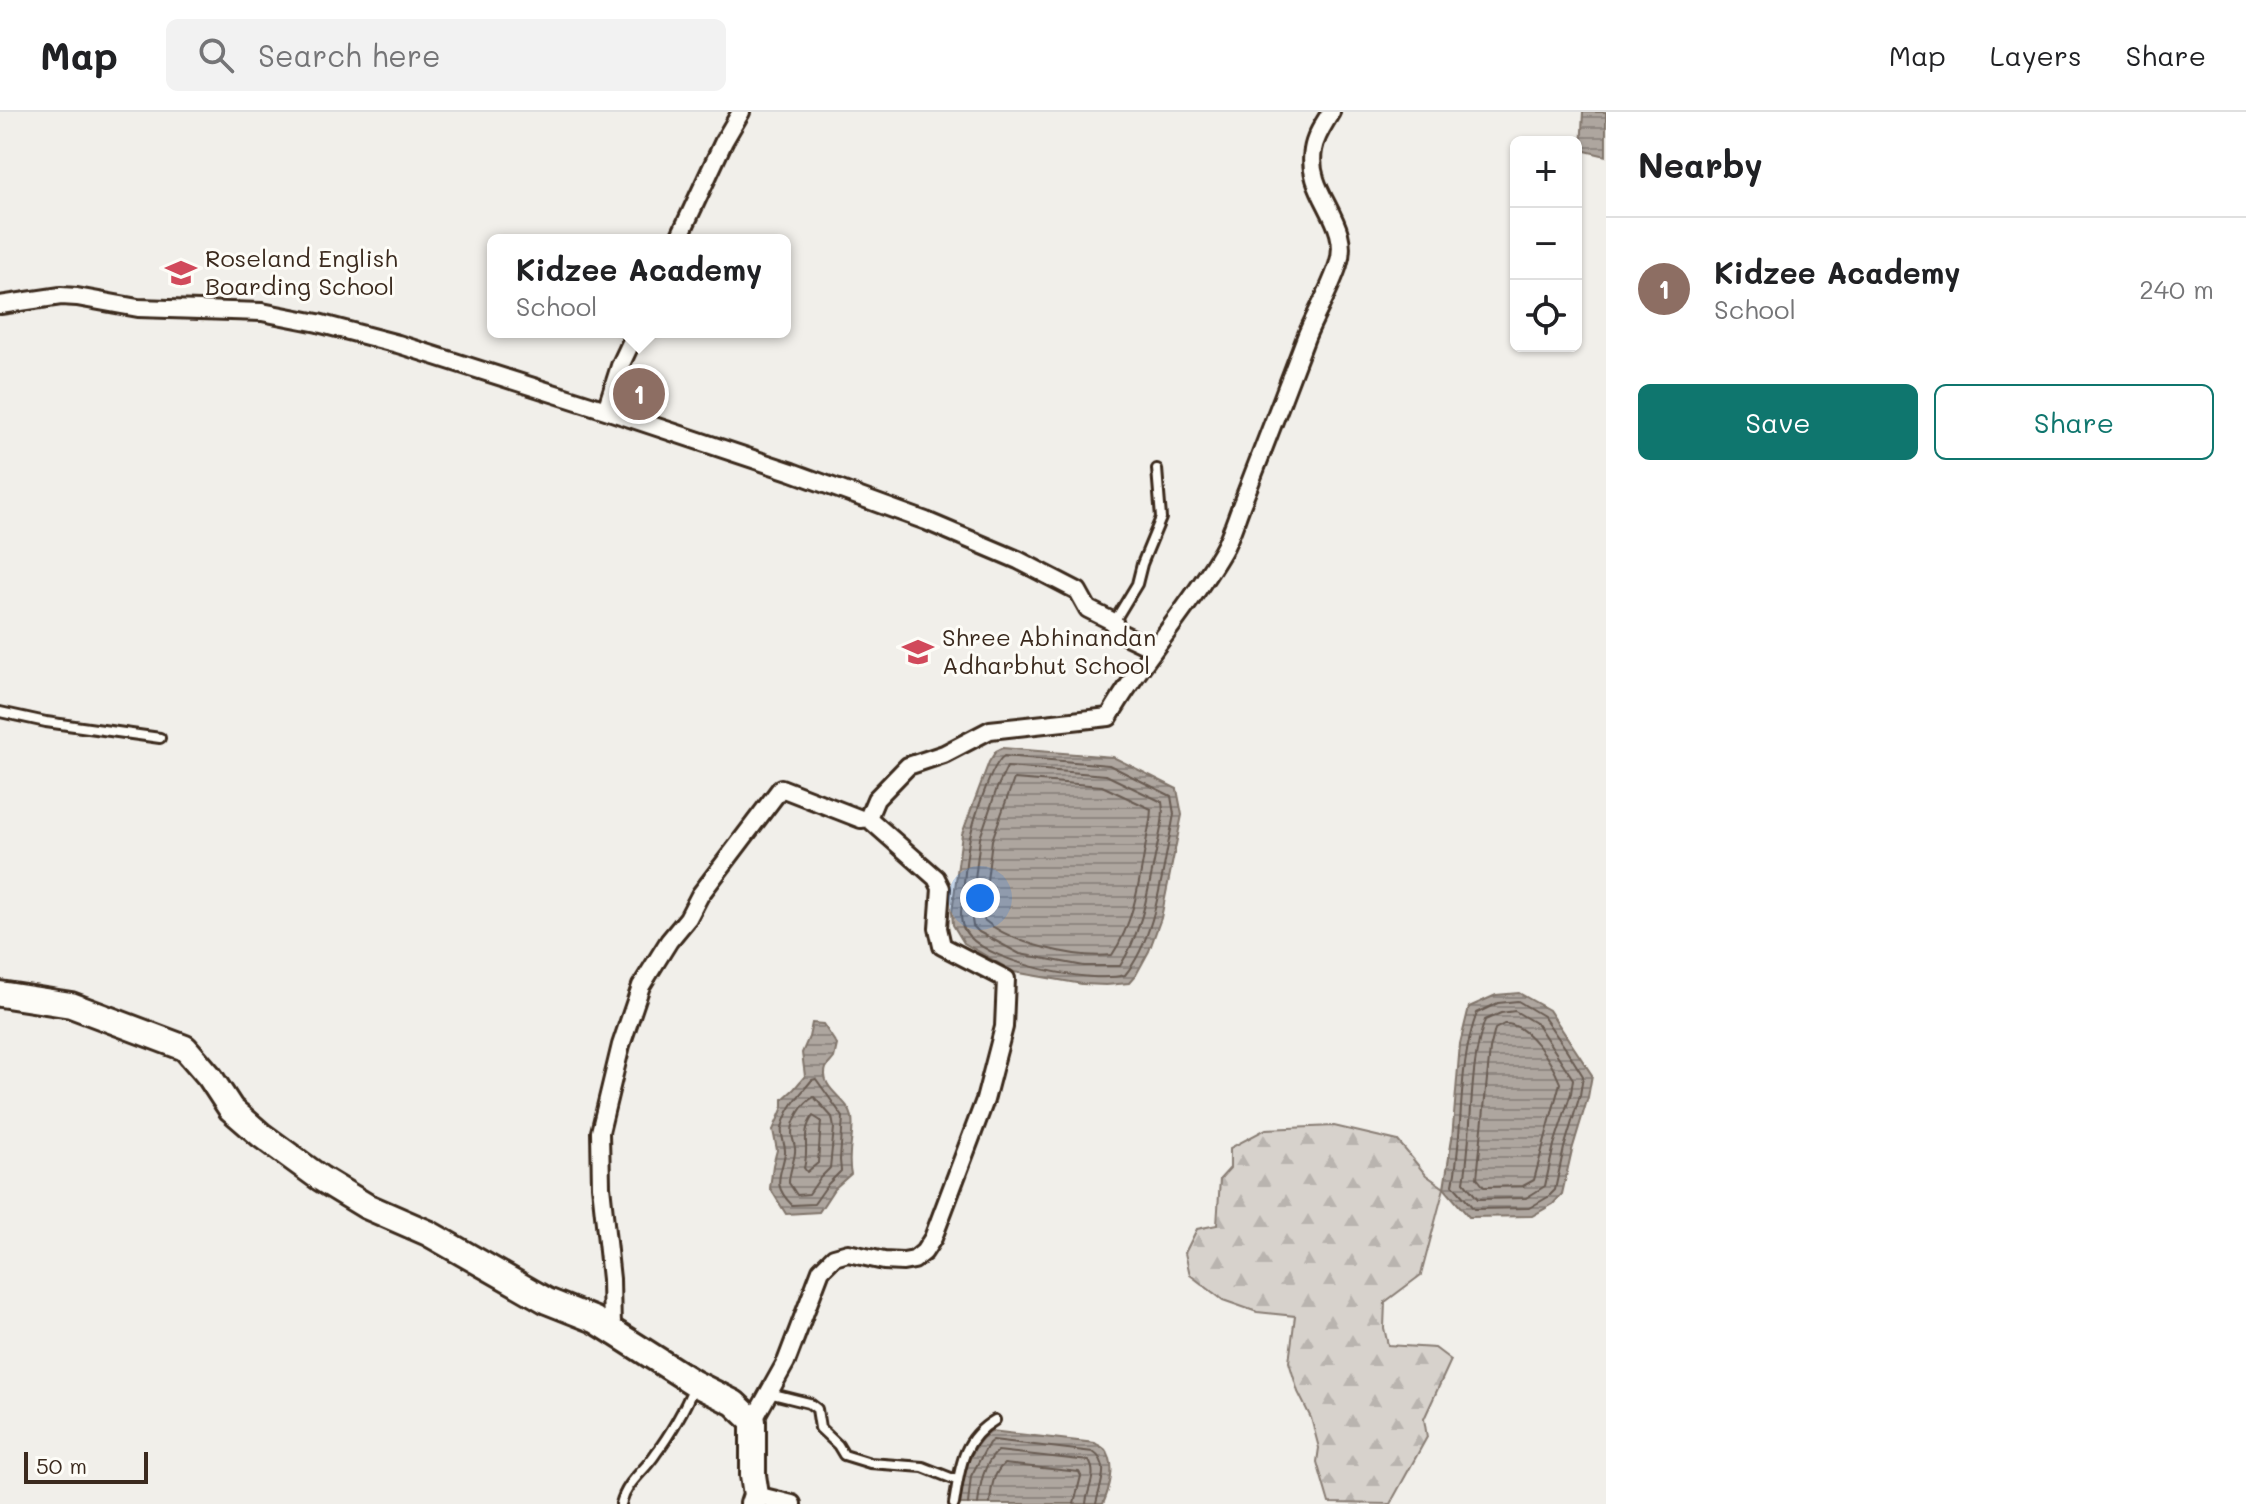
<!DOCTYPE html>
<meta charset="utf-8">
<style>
body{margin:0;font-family:Mali,sans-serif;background:#f2f2f2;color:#202124}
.controls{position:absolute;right:24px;top:24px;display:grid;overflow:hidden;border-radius:12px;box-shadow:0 2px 6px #0004}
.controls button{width:72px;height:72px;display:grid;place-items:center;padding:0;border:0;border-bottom:2px solid #e0e0e0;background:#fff;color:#202124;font:40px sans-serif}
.scale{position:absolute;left:24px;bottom:20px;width:124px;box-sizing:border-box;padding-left:8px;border:4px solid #3b2a1e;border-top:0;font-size:22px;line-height:28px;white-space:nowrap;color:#3b2a1e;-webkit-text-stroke:6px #fdfcf7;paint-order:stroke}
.you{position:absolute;left:980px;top:786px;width:28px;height:28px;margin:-20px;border:6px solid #fff;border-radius:50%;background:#1a73e8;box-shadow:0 0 0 12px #1a73e833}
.badge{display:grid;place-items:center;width:52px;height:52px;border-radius:50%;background:#0f766e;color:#fff;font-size:26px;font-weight:700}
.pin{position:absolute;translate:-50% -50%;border:4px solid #fff;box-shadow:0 2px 8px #0006}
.popup{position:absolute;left:487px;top:122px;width:304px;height:104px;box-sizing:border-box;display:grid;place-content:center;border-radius:12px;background:#fff;filter:drop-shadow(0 2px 6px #0005);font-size:26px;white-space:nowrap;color:#757577}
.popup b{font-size:30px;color:#202124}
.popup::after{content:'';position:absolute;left:50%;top:100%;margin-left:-16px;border:16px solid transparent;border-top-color:#fff}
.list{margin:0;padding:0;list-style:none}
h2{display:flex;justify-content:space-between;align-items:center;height:104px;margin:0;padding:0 32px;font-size:34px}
h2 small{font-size:26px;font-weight:400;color:#757577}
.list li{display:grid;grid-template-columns:52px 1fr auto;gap:24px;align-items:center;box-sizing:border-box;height:144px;padding:0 32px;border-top:2px solid #e0e0e0}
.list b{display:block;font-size:30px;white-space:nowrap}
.list p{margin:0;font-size:26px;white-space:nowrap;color:#757577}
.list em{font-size:26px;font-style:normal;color:#757577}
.actions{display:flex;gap:16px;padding:24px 32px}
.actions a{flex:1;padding:18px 0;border:2px solid #0f766e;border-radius:12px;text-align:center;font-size:28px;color:#0f766e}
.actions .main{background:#0f766e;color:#fff}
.icon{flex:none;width:44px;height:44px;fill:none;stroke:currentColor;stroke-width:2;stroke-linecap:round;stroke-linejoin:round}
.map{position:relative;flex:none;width:1606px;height:1392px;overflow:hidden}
header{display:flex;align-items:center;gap:48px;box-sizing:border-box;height:112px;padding:0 40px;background:#fff;border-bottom:2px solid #e0e0e0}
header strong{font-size:38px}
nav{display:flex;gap:44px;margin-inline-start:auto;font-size:28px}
.search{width:560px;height:72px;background:#f2f2f2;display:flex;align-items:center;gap:20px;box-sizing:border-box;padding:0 28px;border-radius:12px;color:#757577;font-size:30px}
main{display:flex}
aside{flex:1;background:#fff}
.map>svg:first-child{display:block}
</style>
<header>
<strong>Map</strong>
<div class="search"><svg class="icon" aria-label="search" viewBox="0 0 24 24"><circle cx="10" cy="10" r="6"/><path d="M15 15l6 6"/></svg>Search here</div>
<nav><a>Map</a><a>Layers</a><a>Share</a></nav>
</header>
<main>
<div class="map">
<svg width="1606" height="1392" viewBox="0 0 1606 1392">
<defs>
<pattern id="forest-firs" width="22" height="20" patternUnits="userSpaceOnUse" patternTransform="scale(2)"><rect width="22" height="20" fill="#d7d2cc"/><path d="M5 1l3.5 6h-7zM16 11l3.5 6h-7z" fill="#b9b4af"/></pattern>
<pattern id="water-rules" width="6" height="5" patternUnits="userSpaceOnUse" patternTransform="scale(2)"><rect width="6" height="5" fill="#aea69f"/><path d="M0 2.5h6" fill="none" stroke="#8f8781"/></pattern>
</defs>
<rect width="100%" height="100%" fill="#f1efea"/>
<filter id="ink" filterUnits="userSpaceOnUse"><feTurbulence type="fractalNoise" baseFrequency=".0125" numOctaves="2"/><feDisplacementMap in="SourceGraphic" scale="16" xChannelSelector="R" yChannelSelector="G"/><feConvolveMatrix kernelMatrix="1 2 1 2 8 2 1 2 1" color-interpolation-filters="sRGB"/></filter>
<g filter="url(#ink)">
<!-- forest -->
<path fill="url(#forest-firs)" stroke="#897e75" stroke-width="2" d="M1334,1014L1398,1029L1426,1063L1444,1076L1421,1163L1385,1190L1384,1216L1388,1233L1435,1236L1451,1248L1424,1307L1427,1325L1390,1392L1329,1391L1317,1350L1319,1336L1311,1306L1298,1280L1289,1250L1295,1204L1257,1200L1223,1188L1190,1163L1185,1141L1197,1117L1217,1113L1220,1067L1230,1056V1036L1266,1017Z"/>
<!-- water -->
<path fill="url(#water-rules)" stroke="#80746b" stroke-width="2" d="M1583,0H1606V44L1581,38Z
M1002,636L1113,645L1177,677L1182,703L1161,806L1149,839L1136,863L1129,871L1106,873L1082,872L1014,860L964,831L953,813L952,800L962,722L989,650L996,639Z
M1519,881L1549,898L1592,963L1588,985L1572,1038L1562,1082L1553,1092L1532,1104L1469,1105L1444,1076L1452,1027L1460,932L1469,895L1496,883Z
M812,911L823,912L837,933C836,937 835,942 834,946C832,949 828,952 826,956C819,977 848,986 852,1005C855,1024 846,1041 851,1062L834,1077L819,1100L786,1102L770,1076L773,1053L777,1038L773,1018L783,995V987L794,977L805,964L802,941L809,925Z
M991,1319L1095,1331C1099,1334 1104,1335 1106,1339C1117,1353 1109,1378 1103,1392H960C962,1367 968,1335 991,1319Z"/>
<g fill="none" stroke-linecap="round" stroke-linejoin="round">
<!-- shore -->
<path stroke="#695c52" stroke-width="2" d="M1004,644L1109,653L1171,684L1174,702L1172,713C1162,759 1156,826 1125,863C1089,872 994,852 969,824C962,817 961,810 961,800C964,776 965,749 970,725C974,708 991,652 1004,644Z
M1007,655L1106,663L1162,690C1165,707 1159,723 1156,740C1148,779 1142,820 1120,854H1084L1020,842L979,820L973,814L971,801L980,726L997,676Z
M1014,667L1102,674L1151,697L1150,709C1141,753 1138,805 1112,843C1076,847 1012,832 984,808L983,801L992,728Z
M1518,889L1543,904L1566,937L1583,964L1580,983L1564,1036L1555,1078L1548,1085L1529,1096L1474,1097L1453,1073C1464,1017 1457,954 1477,901L1498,891Z
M1515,899L1537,912L1573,967L1571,981L1554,1033L1545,1074L1526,1086L1478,1087L1464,1070C1473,1019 1468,955 1485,908L1501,901Z
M1504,912C1528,910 1552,951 1560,971L1534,1068L1523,1074L1484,1075L1477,1066L1490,937L1495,917Z
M816,967L843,1005L840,1048L841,1059L828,1072L814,1092L792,1093C771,1072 781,1065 785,1041C786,1033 780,1024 782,1016C787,995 799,984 812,968Z
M814,985L832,1005L834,1016L830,1056L820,1066L809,1082L797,1083L789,1071C789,1060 794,1051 795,1040C796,1033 792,1028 792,1021C792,1008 803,990 814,985Z
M813,1004L821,1009L818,1051L807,1060L804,1056C810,1034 800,1022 813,1004Z
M968,1392L971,1364L989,1331L993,1328L1093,1340C1112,1352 1099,1375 1096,1392
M978,1392C980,1373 983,1352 998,1339L1089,1349C1098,1363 1087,1377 1086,1392
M990,1392C991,1377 993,1361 1004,1352L1079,1360L1081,1364L1074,1392"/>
<defs>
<path id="lane" d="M1114,510L1137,472L1142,452L1161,406L1157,357
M0,600L46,610L160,626
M769,1281L809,1291L817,1297L820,1316L838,1333L844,1343L870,1351L923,1355L956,1368
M621,1392C627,1369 644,1360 656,1341C669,1324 686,1295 693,1276
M954,1392C960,1357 961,1328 995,1308"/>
<path id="street" d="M678,128L724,29L741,0
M0,193L61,184L77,185L138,196L262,200L318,211L398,232L606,298L792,360L926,409L1018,448L1078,479L1088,497L1114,510L1116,519L1154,537
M606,298L620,254L636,220
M612,1218L611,1167L601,1074L600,1020L621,933L641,874L669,829L688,806L700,783L781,676L861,707L868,706
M753,1309L786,1250L821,1158L834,1145L848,1141L884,1149L903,1150L914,1148L924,1140L933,1126L985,988L1004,915L1006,867L942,834L938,816L941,776L936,766L868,706L876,687L908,654L944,642L990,618L1109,605C1142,547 1188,498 1222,440C1231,425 1236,406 1243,389C1256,356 1269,322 1282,288C1290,267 1298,246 1306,225C1316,201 1330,178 1338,153C1353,109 1305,83 1313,38C1315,24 1324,12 1331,0
M756,1383L792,1392"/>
<path id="secondary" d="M0,882L71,893L185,936L210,965L231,997L261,1023L320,1066L366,1094L428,1121L547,1189L595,1208L694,1271L734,1291L753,1309V1363L756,1383L753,1392"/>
</defs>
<!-- lane casing -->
<use href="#lane" stroke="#3b2a1e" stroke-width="14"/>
<!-- street casing -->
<use href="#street" stroke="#3b2a1e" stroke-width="22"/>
<!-- secondary casing -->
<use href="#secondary" stroke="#3b2a1e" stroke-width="30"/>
<!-- lane -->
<use href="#lane" stroke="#fdfcf7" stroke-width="8"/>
<!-- street -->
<use href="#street" stroke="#fdfcf7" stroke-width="16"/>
<!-- secondary -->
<use href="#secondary" stroke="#fdfcf7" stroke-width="24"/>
</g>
</g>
<!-- icons -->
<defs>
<symbol id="school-bare" viewBox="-9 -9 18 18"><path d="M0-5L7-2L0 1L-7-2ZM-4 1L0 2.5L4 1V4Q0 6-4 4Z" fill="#d1495b" stroke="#fdfcf7" stroke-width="2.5" paint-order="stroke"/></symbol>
</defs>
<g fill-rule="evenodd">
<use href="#school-bare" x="159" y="139" width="44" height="44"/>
<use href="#school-bare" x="896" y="518" width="44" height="44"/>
</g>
<g text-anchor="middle" stroke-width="6" stroke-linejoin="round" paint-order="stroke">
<!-- poi labels -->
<g font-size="24" fill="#3b2a1e" stroke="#fdfcf7" text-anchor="start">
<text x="205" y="155">Roseland English<tspan x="205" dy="28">Boarding School</tspan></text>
<text x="942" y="534">Shree Abhinandan<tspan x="942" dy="28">Adharbhut School</tspan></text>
</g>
</g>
</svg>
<div class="controls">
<button>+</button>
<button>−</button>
<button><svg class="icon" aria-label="locate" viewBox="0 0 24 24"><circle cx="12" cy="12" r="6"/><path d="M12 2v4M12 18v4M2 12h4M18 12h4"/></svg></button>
</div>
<div class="scale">50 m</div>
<div class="you"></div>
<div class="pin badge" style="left:639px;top:282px;background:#8d6e63">1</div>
<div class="popup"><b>Kidzee Academy</b>School</div>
</div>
<aside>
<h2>Nearby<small></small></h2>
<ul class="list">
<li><span class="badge" style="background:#8d6e63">1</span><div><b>Kidzee Academy</b><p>School</p></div><em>240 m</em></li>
</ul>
<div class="actions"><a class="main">Save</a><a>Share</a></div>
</aside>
</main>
